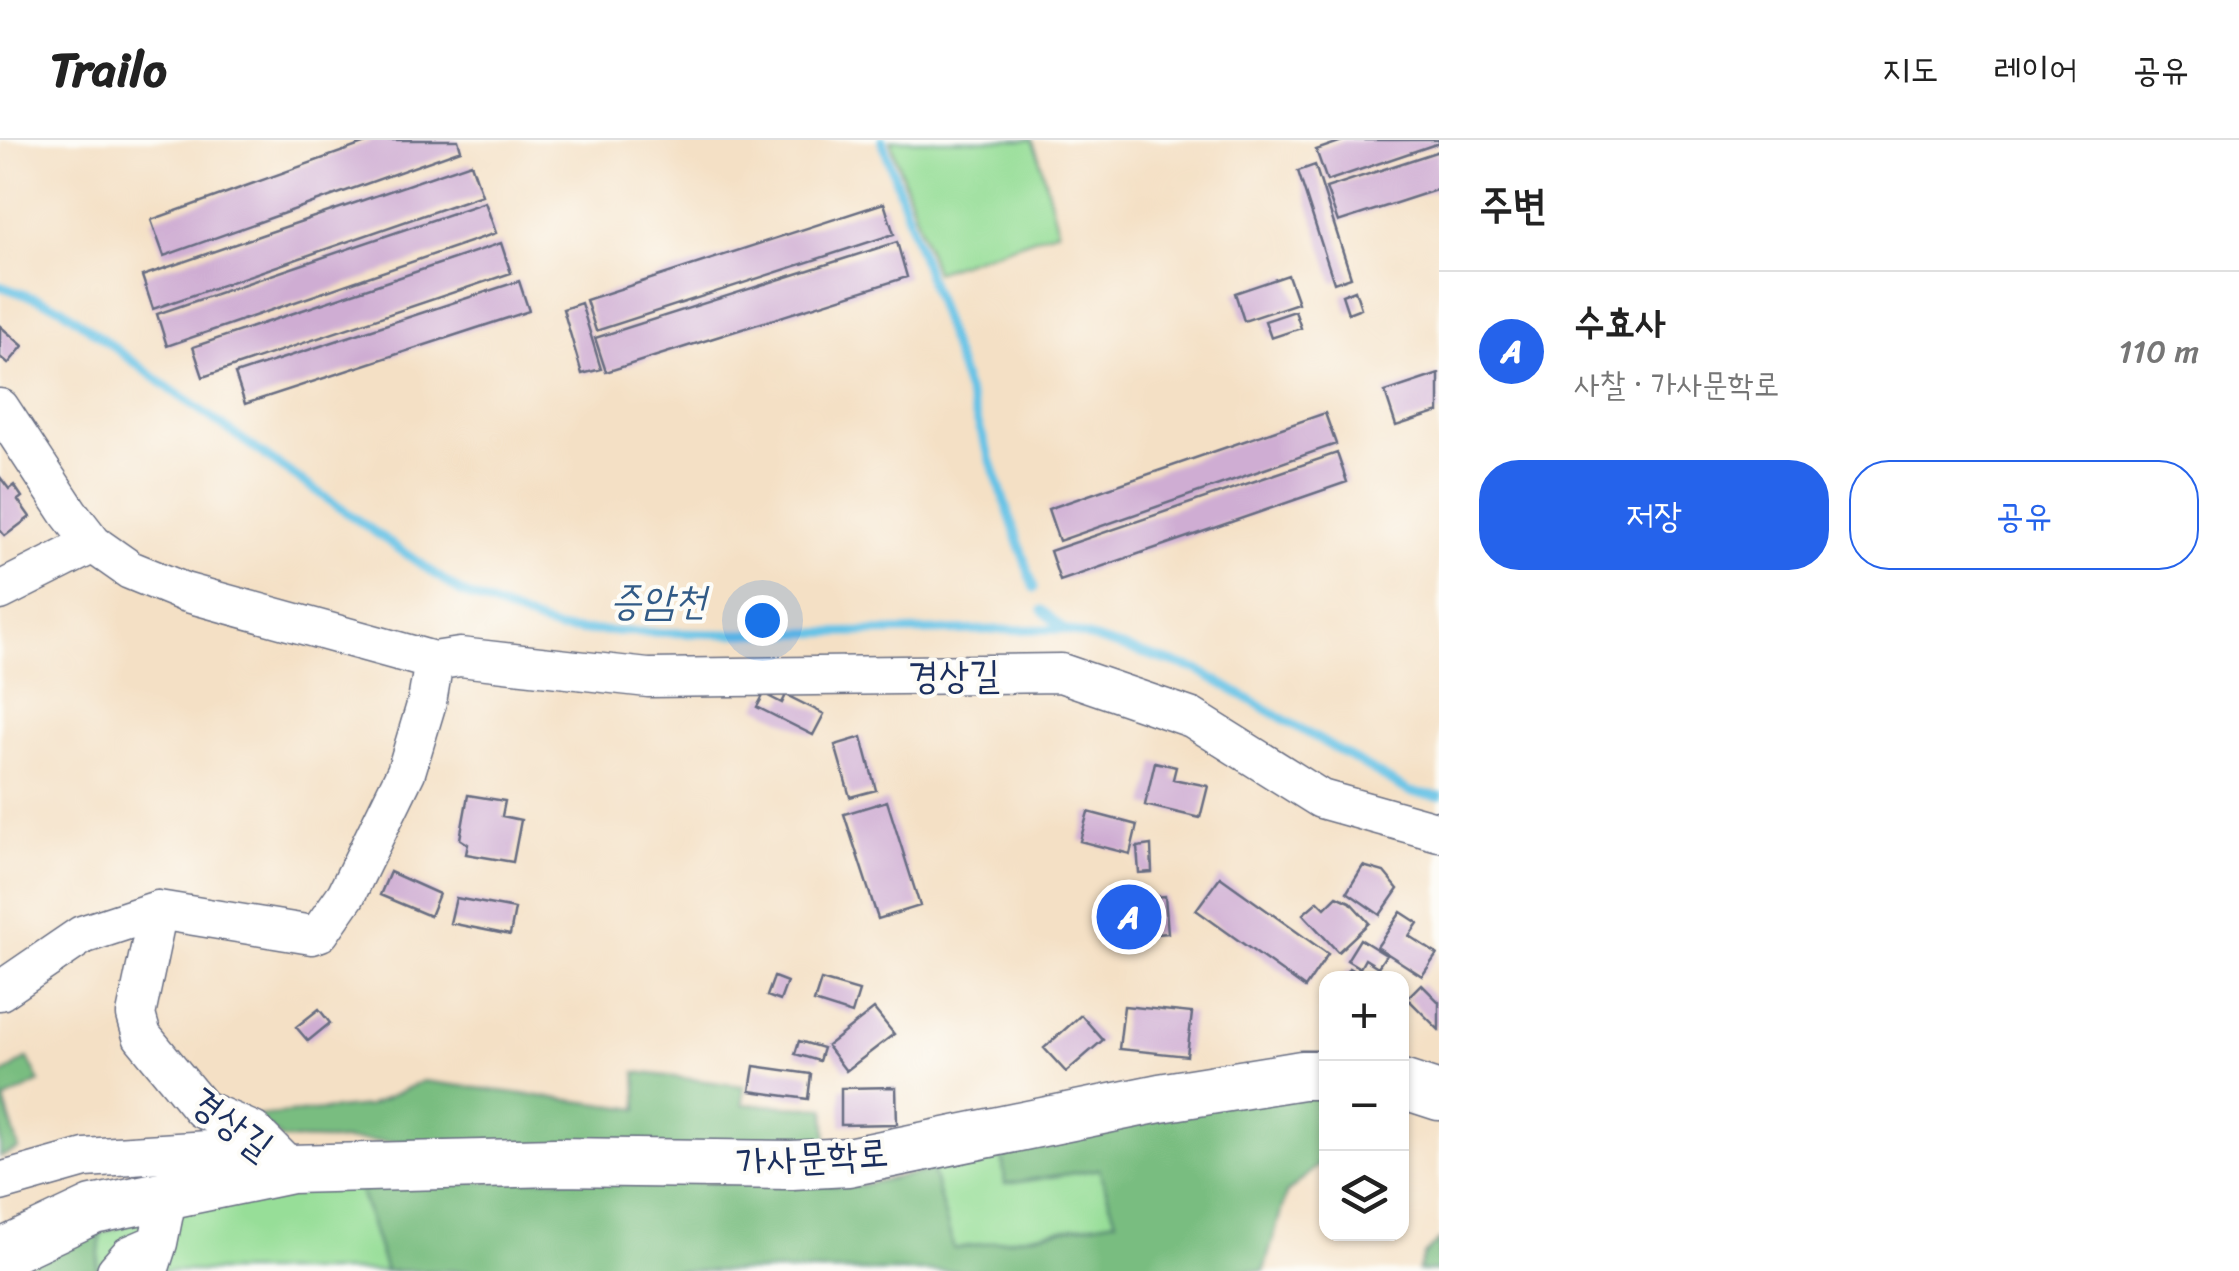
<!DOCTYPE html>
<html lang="ko">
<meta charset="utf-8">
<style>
body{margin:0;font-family:Sriracha,"Poor Story",sans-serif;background:#f6f6f6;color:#222}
.controls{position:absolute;right:30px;bottom:30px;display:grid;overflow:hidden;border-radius:20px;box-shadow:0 2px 8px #0004}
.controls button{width:90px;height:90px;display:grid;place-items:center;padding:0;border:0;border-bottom:2px solid #e0e0e0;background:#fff;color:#222;font:50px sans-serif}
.you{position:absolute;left:762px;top:480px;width:35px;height:35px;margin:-25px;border:8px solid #fff;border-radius:50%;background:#1a73e8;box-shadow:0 0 0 15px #1a73e833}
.badge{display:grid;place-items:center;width:65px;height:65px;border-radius:50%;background:#2563eb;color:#fff;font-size:32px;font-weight:700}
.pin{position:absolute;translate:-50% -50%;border:5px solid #fff;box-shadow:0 2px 10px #0006}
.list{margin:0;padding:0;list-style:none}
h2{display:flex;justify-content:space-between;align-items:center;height:130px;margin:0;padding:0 40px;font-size:42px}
h2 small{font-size:32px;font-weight:400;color:#767676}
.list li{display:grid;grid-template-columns:65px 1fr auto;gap:30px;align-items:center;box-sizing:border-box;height:160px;padding:0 40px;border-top:2px solid #e0e0e0}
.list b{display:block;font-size:38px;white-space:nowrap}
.list p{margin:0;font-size:32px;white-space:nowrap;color:#767676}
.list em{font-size:32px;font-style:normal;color:#767676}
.actions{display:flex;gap:20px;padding:30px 40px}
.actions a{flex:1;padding:22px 0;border:2px solid #2563eb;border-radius:40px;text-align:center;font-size:35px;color:#2563eb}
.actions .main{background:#2563eb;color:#fff}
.icon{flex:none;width:55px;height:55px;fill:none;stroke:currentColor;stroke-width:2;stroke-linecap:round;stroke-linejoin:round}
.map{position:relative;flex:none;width:1439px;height:1131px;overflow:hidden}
header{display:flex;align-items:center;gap:60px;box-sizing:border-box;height:140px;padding:0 50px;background:#fff;border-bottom:2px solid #e0e0e0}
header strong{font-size:48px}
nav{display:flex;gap:55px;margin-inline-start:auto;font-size:35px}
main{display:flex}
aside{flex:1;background:#fff}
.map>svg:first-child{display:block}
</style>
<header>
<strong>Trailo</strong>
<nav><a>지도</a><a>레이어</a><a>공유</a></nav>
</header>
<main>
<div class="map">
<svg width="1439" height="1131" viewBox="0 0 1439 1131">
<rect width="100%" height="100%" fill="#fdfcf7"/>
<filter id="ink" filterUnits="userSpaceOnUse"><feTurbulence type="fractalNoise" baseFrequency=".01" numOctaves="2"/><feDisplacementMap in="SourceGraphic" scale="20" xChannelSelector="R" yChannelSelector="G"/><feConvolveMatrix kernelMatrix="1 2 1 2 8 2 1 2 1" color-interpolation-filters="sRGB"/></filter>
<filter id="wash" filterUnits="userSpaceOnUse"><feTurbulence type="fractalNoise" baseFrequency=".0048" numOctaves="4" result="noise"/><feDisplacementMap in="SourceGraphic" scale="40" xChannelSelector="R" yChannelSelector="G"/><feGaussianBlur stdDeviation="2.25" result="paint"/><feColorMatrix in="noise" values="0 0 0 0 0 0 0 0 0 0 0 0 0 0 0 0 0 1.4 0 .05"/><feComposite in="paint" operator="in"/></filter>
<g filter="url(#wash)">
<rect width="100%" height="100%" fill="#f4e0c5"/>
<!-- green -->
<path fill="#97de98" stroke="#59867b" stroke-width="2.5" d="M890,0H1032L1039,17L1058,90L935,132Z
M1002,1012L1006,1044L1099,1029L1116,1080L953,1109L932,1030Z
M359,1047L386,1131H153L169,1072L280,1052Z
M157,1074L142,1131H97L101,1093Z"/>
<!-- forest -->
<path fill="#79bd80" stroke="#4a766f" stroke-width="2.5" d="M28,918L40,942L4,960L19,1009L0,1017V936Z
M636,932L744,946L743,964L825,968L827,1004L784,1011L282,999L256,976L368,966L423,941L638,969Z
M1326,951V1018L1286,1054L1264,1131H386L359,1047L559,1038L856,1046L932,1030L954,1109L1116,1080L1099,1029L1005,1044L1002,1012L1162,971Z
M101,1093L97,1131H0L26,1117Z
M1439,1100V1131H1418L1424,1115Z"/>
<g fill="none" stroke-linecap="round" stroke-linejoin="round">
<!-- stream -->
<path stroke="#68c3e6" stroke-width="9" d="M882,0L1034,448
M0,146L60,167L170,249L462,453L558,490L727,494L1062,489L1198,530L1410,652L1439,656
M1042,470L1062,488"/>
</g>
<g id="blocks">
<!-- building -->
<path fill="#cfadd3" d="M374,0H458L461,10L164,116L151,80Z
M1345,0H1439V3L1327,41L1316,10Z
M1439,11V49L1338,82L1326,48Z
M471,23L482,55L153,169L142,136Z
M1315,25L1351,137L1334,143L1298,31Z
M485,62L496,93L167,206L157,174Z
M884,63L894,94L596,191L586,160Z
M897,102L907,137L606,232L595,198Z
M501,103L511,133L203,237L193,207Z
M1288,135L1298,163L1244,181L1235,153Z
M519,141L529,171L245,264L235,234Z
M1355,150L1361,168L1348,173L1342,155Z
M581,163L601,229L582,234L563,169Z
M1295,171L1301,188L1271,198L1265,181Z
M0,186L23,206L8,224L0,217Z
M1439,234V272L1396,286L1385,252Z
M1325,273L1336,304L1059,401L1048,369Z
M1337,313L1347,342L1060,441L1050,411Z
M0,337L9,349L14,345L22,357L18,360L30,377L5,396L0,390Z
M764,554L782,563L786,555L824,574L813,595L757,567Z
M862,597L876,650L850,657L835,605Z
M1155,622L1176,627L1173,639L1208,646L1200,678L1145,665Z
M468,655L505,661L502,676L521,680L513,722L466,714L468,704L460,699Z
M887,661L920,766L878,779L844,674Z
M1088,672L1137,685L1130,714L1080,701Z
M1151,705L1152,732L1139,733L1137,707Z
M1363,726L1384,732L1398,749L1380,775L1347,752Z
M390,732L439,754L430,776L380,755Z
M1220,737L1328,814L1305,848L1196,770Z
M1165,756L1168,793L1107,798L1104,761Z
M1337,756L1350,762L1369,783L1338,812L1303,774L1318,761L1325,768Z
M456,758L515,769L510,795L450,783Z
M1401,772L1418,783L1409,796L1437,814L1422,836L1377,807Z
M1360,799L1386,815L1378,827L1365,819L1360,828L1347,820Z
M1349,828L1366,838H1343Z
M774,837L787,842L780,861L767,856Z
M821,840L859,851L852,874L814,862Z
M1421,844L1439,862V890L1407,858Z
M1124,866L1192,873L1187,916L1119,909Z
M319,869L330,883L308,901L296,887Z
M874,869L894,894L846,931L827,906Z
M1081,875L1103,900L1066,932L1044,908Z
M799,901L823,908L819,921L795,914Z
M754,926L811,934L808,959L750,951Z
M896,947L897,984L841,985V948Z"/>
</g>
</g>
<g filter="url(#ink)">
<use href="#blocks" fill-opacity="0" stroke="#676d82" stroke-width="2.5"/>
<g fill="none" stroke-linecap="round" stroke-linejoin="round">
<defs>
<path id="minor" d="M0,268L69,373L93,404L130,430L184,452L434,521L460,517L648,538L1061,533L1192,578L1321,659L1439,692
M0,451L93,404
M158,770L136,875L142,896L202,969L253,991L291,1029
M0,851L82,795L158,770L312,795L320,792L346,755L406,632L427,562L434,521
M0,1042L85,1018L223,1009L286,1028
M116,1131L130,1115L158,1103
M149,1131L158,1103L168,1053"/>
<path id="major" d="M1402,944L1439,956
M0,1114L93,1070L291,1029L555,1022L792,1025L848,1022L1160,958L1302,935H1326"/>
</defs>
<!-- minor casing -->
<use href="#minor" stroke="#676d82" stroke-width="41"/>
<!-- major casing -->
<use href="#major" stroke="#676d82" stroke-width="51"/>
<!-- minor -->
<use href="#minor" stroke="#fff" stroke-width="38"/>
<!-- major -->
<use href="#major" stroke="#fff" stroke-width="48"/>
</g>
</g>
<g text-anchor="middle" stroke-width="8" stroke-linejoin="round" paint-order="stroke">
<!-- street labels -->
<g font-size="38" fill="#1b2f5e" stroke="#fdfcf7">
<text transform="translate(954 535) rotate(-1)" y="13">경상길</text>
<text transform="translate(232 983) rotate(37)" y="13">경상길</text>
<text transform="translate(812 1017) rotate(-4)" y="13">가사문학로</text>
</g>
<!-- water labels -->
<g font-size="40" font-style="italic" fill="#325b87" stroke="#fdfcf7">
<text x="658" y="474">증암천</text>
</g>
</g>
</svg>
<div class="controls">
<button>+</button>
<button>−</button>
<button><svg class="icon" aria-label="layers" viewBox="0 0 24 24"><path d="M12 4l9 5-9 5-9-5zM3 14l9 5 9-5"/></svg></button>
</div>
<div class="you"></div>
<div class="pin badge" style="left:1129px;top:777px">A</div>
</div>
<aside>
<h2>주변<small></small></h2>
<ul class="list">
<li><span class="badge">A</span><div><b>수효사</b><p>사찰 · 가사문학로</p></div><em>110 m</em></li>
</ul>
<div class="actions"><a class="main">저장</a><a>공유</a></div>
</aside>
</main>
